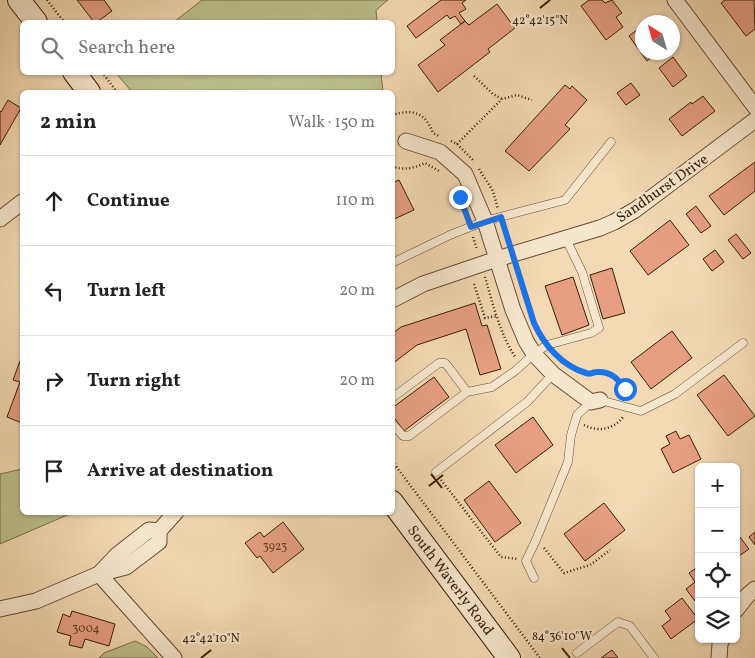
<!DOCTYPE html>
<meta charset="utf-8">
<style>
body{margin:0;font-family:Vollkorn,serif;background:#f2f2f2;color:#222}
.controls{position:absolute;right:15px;bottom:15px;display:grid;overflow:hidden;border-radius:8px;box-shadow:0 1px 4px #0004}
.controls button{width:45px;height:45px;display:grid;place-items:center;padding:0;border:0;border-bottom:1px solid #e0e0e0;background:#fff;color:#222;font:25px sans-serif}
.compass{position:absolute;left:635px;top:15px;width:45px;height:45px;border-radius:50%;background:#fff;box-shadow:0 1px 4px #0004;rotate:323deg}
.stop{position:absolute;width:15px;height:15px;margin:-11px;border:4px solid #1a73e8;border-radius:50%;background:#fff}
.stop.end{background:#1a73e8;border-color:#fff;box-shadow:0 1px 5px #0008}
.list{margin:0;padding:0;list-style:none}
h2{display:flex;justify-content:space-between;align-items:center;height:65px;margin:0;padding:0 20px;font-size:21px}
h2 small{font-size:16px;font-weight:400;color:#767676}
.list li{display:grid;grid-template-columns:32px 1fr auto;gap:15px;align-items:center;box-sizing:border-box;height:90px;padding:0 20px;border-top:1px solid #e0e0e0}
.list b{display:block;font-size:19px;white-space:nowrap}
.list em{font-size:16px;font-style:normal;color:#767676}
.icon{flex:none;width:28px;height:28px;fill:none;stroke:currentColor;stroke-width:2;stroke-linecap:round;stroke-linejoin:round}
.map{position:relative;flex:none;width:755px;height:658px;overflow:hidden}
.search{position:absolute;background:#fff;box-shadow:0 1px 4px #0004;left:20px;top:20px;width:375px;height:55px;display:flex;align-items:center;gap:12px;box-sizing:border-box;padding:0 18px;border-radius:8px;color:#767676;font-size:19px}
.panel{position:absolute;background:#fff;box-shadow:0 1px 4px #0004;left:20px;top:90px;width:375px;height:425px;border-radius:8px}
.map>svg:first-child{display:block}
</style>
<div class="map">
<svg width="755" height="658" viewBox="0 0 755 658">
<rect width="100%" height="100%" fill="#f3d9b4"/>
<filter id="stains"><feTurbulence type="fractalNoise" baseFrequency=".004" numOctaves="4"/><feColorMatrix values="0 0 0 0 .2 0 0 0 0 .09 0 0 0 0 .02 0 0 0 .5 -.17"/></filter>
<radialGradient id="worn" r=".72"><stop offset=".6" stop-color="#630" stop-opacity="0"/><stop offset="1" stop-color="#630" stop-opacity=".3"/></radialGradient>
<!-- green -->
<path fill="#bbbf8d" stroke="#7a6e4a" d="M202,0H388L376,10L377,22H174Z
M116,73H381L383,92H132Z
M22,469V512L72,513L0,544V474Z
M135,641L147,647L158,658H99L104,653Z"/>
<!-- building -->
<path fill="#e79f84" stroke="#391c06" d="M77,0H104L112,11L97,22H94Z
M441,0H466L462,3L466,9L459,13L465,21L461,24L455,16L450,19L447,15L416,38L407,26Z
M589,0H602L605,3L612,0L622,13L616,17L623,27L606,40L581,6Z
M725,0H754L755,29L746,36L721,3Z
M497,4L515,28L488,49L490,52L438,92L418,65L445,45L440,40L465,21L469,25Z
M642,26V52H658L647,61L629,36Z
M673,57L687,76L673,87L659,68Z
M631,83L640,95L626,105L617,93Z
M565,85L570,89L572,86L587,100L565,125L570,129L529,171L505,151Z
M703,96L715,111L682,136L669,119L691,102L692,104Z
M8,100L21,108L0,145V111L1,112Z
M755,162V191L724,215L709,196Z
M399,180L414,210L392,220V183Z
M696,206L711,226L701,233L686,214Z
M670,220L689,245L648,275L630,251Z
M736,234L751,253L743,259L728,240Z
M715,250L724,262L712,271L703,259Z
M612,268L625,313L603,319L590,275Z
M573,277L589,325L562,335L545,286Z
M475,303L482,326L487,325L501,369L480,375L466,329L417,345L392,364V334L401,327Z
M672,331L692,358L651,389L631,362Z
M20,361L22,362V423L7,417L20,382L13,380Z
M724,375L755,416L728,436L697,395Z
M434,377L449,397L404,431L392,415V408Z
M533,417L553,445L516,473L495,445Z
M676,431L680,439L689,435L701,459L673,473L661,449L670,444L666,436Z
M489,481L521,523L495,542L464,500Z
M604,503L625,530L585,561L564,534Z
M283,522L304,549L273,573L260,556L257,558L245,543L260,532L264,537Z
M736,532L749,549L736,558Z
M755,532V545L749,537Z
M699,566V598L695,601L686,589L695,582L689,573Z
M682,598L698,619L671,639L662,626L671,619L665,611Z
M72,611L115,624L109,646L85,639L82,648L69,645L71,636L57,632L63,614L70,617Z
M612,650L618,658H601Z"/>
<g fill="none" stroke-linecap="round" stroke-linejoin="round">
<defs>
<path id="lane" d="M392,263L450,235L485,221L565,200L611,142
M392,398L439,363H445L450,369L467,392
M600,400L641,411L675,394L743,343
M392,423L403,436H409L467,392L492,387L515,371L534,354L547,345L591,333L599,328L582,272L566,239
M436,472L527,402L553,374
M534,578L526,561L536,540L568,462L571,435L577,415L591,402
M577,653L618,622L630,626L654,658"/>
<path id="street" d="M675,0L755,107
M406,141L440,152L465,174L485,221L513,310L526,341L534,354L553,374L591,402L600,400
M0,219L22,202
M392,300L423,284L497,259L600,228L614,222L635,210L755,120
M149,530L159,531V542L126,567L99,574L117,555Z
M159,531L176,512
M0,609L36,601L99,574L174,658
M736,610L747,596L755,589
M719,658L720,644L722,639"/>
<path id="secondary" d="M19,0L36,22
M74,72L89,92
M392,502L509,658"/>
</defs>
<!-- lane casing -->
<use href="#lane" stroke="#684b32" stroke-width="9"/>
<!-- street casing -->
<use href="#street" stroke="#684b32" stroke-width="17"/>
<!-- secondary casing -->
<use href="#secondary" stroke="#391c06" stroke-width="24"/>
<!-- path -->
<path stroke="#391c06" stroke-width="2.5" stroke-dasharray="1 2.5" stroke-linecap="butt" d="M47,0L64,22
M102,72L117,92
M474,76L493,94L502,99
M392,115C413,109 425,112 433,133L439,136
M451,141L457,144L473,160
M457,144L502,99L517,95L532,100
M392,166C403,171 415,168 425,163L439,171
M479,169L493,191L498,209
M504,226L509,242
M473,237L477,250
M516,266L531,314
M485,277C493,304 500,335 516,358
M474,284L485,318L497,316
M556,354L571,365L588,374C610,369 621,376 627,398
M584,425C598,432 613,430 623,417
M392,461L540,658
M441,480L501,557L518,559
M544,548L564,573L590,565L610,550"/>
<!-- lane -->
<use href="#lane" stroke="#f7e6ce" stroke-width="8"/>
<!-- street -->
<use href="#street" stroke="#f7e6ce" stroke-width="15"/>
<!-- secondary -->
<use href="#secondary" stroke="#f7e6ce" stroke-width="22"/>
</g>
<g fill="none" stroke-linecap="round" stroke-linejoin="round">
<!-- route -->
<path stroke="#1a73e8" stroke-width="6" d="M460,197L471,227L501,217L534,323C544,345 562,366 586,373C590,375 593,372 597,372C611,371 618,379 625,389"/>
</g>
<!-- ticks -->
<path fill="none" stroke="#391c06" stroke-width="2" d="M540,8L550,0M431,474L442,488M429,486L443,475M562,648L570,658M201,658L211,650"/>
<g text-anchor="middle" stroke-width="4.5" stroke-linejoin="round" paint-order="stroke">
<!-- number labels -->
<g font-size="12" fill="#643d26">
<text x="275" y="550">3923</text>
<text x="86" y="632">3004</text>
</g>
<!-- street labels -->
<g font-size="15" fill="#391c06" stroke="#f7e6ce">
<text transform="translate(662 188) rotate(-35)" y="5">Sandhurst Drive</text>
<text transform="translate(451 580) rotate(53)" y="5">South Waverly Road</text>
</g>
</g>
<g font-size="12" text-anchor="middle" fill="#391c06" stroke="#f7e6ce" stroke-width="4.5" stroke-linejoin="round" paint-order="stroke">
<text x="540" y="24">42°42'15"N</text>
<text x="562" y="640">84°36'10"W</text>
<text x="211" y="642">42°42'10"N</text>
</g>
<rect width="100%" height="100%" filter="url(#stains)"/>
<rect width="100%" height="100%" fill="url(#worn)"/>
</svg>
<div class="controls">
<button>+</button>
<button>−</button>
<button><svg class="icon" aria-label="locate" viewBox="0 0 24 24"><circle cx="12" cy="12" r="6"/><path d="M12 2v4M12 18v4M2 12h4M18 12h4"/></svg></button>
<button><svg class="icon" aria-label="layers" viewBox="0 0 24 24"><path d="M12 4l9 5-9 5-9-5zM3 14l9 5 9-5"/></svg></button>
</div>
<svg class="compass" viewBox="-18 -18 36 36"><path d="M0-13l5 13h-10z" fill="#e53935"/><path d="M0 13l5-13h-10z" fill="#767676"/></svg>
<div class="stop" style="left:625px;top:389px"></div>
<div class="stop end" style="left:460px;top:197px"></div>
<div class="search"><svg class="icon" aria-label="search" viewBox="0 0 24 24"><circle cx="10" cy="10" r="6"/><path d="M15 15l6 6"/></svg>Search here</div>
<section class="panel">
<h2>2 min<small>Walk · 150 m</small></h2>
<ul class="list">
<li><svg class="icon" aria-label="ahead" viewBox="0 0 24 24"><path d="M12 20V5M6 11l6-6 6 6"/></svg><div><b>Continue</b></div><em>110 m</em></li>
<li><svg class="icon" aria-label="left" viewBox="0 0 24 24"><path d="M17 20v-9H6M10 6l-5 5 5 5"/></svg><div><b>Turn left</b></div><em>20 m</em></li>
<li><svg class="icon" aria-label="right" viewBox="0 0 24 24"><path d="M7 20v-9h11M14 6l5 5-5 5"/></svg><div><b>Turn right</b></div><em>20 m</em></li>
<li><svg class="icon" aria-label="arrive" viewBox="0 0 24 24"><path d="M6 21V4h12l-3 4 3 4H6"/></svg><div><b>Arrive at destination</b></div></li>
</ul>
</section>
</div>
